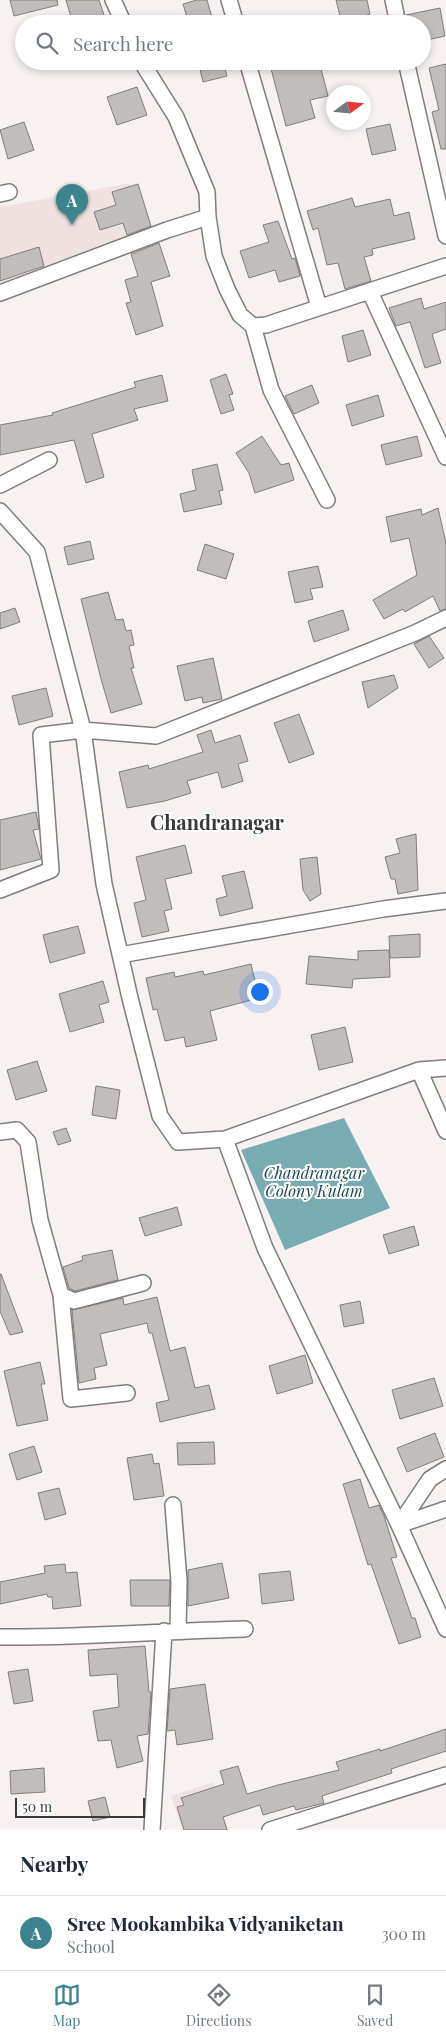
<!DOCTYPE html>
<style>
body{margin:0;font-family:"Playfair Display",serif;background:#f6f6f7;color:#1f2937}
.compass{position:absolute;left:326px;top:85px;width:45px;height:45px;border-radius:50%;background:#fff;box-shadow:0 2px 8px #0003;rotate:75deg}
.scale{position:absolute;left:15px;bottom:12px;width:130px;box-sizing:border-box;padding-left:5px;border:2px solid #3a3838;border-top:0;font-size:14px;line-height:18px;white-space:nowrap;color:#3a3838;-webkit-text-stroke:4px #fff;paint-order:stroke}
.you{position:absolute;left:259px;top:991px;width:18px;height:18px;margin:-12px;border:4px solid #fff;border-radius:50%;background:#1a73e8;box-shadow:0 0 0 8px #1a73e833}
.badge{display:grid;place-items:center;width:32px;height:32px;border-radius:50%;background:#3d848e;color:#fff;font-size:16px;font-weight:700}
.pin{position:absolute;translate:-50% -41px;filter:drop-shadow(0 1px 2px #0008)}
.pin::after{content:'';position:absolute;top:26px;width:18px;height:15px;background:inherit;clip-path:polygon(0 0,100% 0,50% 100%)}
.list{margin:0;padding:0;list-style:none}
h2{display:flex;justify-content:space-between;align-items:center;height:65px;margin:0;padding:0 20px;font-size:21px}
h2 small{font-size:16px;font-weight:400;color:#747a83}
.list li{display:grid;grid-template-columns:32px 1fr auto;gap:15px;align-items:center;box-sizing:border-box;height:75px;padding:0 20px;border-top:1px solid #e0e1e3}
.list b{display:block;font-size:19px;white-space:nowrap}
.list p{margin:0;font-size:16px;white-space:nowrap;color:#747a83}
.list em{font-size:16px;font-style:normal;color:#747a83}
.icon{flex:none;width:28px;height:28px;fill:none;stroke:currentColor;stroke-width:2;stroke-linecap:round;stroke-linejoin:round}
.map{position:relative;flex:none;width:446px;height:1830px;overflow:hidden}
.search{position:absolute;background:#fff;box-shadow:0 2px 8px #0003;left:15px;right:15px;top:15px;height:55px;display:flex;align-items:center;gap:12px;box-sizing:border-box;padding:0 18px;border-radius:28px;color:#747a83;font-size:19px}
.sheet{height:140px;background:#fff}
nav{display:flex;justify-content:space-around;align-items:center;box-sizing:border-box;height:70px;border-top:1px solid #e0e1e3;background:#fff;font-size:14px;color:#747a83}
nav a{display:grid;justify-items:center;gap:2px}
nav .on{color:#3d848e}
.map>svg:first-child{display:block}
</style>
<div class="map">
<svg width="446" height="1830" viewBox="0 0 446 1830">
<rect width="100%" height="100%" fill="#f7f1f1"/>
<!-- built -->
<path fill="#f1e2e2" d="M130,183L150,242L0,293V207Z
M213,1782L229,1830H182L171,1796Z"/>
<!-- water -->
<path fill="#79abb2" d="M344,1118L390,1208L285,1250L241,1150Z"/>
<!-- building -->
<path fill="#c2bdbd" stroke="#827d7d" d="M10,0H57L58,5L14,16Z
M66,0H99L107,24H73Z
M197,0H207L214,24H189L183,4Z
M336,0H367L370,14L365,16L367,24H342Z
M440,8L445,36L422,41V24H407L406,15Z
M198,61H223L227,76L203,82Z
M269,61H319L328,96L310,100L315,118L286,126Z
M446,64V149H441L432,112L439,110L429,68Z
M137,87L147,115L117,125L107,97Z
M24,122L34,150L8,159L0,130Z
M390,124L396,150L372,155L366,129Z
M138,184L151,226L127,235L123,223L100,230L94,212L116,205L112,192Z
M352,198L355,207L390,199L394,216L409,212L415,239L372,249L373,255L364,257L371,281L345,289L338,263L327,265L318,228L313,230L307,211Z
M278,221L292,259L295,258L300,276L279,282L275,270L249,278L240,251L269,242L263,225Z
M159,243L170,276L151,282L163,326L136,335L126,303L131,302L125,280L138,276L131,254Z
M39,247L44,266L0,281V259Z
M421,298L424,309L446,302V329L432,334L441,363L425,368L410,322L396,326L389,308Z
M363,330L371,355L348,362L342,336Z
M226,374L233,394L229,395L234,410L221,414L210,380Z
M162,375L168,401L134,409L138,420L92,434L104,477L86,483L74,440L0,455V425L53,415L52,413L136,387L134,382Z
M312,385L319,403L294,414L285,396Z
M378,395L384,416L352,426L346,405Z
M262,436L281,465L289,463L294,480L255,493L249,473L236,453Z
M417,436L422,456L386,465L381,445Z
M217,464L223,490L219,491L222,504L184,512L180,494L196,490L192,470Z
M438,508L446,543V609L440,611L433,596L405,612L403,609L384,619L373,600L417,575L409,538L391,542L386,517L421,509L422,515Z
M90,541L94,559L68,565L64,547Z
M205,544L234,554L226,579L197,570Z
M318,566L323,587L310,589L313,599L295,603L288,572Z
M108,592L116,620L123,619L126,631L131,630L134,645L129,646L134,668H131L142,704L111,713L101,679L81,599Z
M15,608L20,622L0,629V613Z
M343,610L349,630L314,642L308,621Z
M429,636L444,658L429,668L414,644Z
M213,658L222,699L203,703L202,697L185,701L177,666Z
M394,675L398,688L368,708L362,682Z
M46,688L53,716L19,725L12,696Z
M299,714L314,754L289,763L274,723Z
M211,730L215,743L240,735L248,761L238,764L243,781L222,788L218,772L187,781L191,793L165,801L127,808L119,772L148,765L149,769L203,752L197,735Z
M36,812L39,829L33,830L41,859L0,870V820Z
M416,834L418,890L398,894L395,879H391L385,857L400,853L396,839Z
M185,845L192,873L165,879L172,909L164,911L169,931L142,937L134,903L146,900L136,857Z
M317,857L321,894L310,901L303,890L300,859Z
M244,871L253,908L220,916L216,899L227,896L222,876Z
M78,926L85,953L50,963L43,935Z
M420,934V957L390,958L389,936Z
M389,950L390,977L353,979L352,988L306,984L309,956L358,960V951Z
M251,964L259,998L210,1011L217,1040L186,1047L184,1037L165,1041L157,1009L153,1010L146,978L174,972L175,977L203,971L204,975Z
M103,981L109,1002L99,1005L104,1022L70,1032L59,994Z
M345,1027L353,1062L319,1070L311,1035Z
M37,1061L47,1091L16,1100L7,1070Z
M96,1086L120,1090L116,1119L92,1115Z
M66,1128L71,1141L58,1145L53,1132Z
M177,1207L182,1225L145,1236L139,1218Z
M414,1226L419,1245L389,1254L383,1235Z
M112,1250L118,1280L75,1291L69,1288L63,1267L83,1260L82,1256Z
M0,1274H1L23,1332L10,1335L0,1311Z
M157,1297L170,1351L185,1347L195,1388L209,1385L215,1409L160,1422L156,1403L169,1400L152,1333H149L147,1323L100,1334L107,1365L94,1368L96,1379L79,1383L72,1310L123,1298L124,1305Z
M360,1301L364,1323L344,1327L340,1305Z
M305,1355L313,1383L277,1394L269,1366Z
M40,1362L45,1384H41L48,1420L17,1426L4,1371Z
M434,1378L443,1406L400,1419L392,1390Z
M435,1433L444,1457L407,1472L397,1448Z
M214,1442L215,1464L178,1465L177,1443Z
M34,1446L42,1472L17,1480L9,1454Z
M152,1454L154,1464L159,1463L164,1496L134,1500L127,1458Z
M360,1479L369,1508L379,1505L384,1516L397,1557L391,1558L412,1618H415L421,1637L399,1644L371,1564L368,1565L343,1484Z
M59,1488L66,1514L45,1520L38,1493Z
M222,1563L229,1598L188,1606V1570Z
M65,1564L66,1573L77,1572L81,1606L53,1609L52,1597H48L47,1594L0,1604V1582L45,1573L44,1566Z
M290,1571L294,1600L262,1604L259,1574Z
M130,1580H170L169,1606H131Z
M145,1646L149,1692H151L148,1734L137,1736L143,1761L117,1768L111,1740L98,1741L93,1711L119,1707L117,1674L90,1676L88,1650Z
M28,1669L33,1701L14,1704L8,1672Z
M205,1684L213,1739L177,1745L175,1730L167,1731L170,1689Z
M446,1729V1751L391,1769L392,1773L322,1796L324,1803L296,1810L294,1806L263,1815L260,1805L223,1817L227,1830H184L177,1807L184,1805L181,1798L224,1784L220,1771L238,1766L247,1794L278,1785L339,1770L336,1762L380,1749V1751Z
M44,1768L45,1792L11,1794L10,1771Z
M105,1797L110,1817L93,1821L88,1801Z"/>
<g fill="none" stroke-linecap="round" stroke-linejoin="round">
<defs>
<path id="street" d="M113,0L124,24
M229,0L236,24
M393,0L398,24
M141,61L176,117L207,192L208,217L214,256L227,289L240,315L253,326L266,325L446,266
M247,61L319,307
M406,61L446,236
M0,194L9,192
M370,292L446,457
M0,293L167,230L208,217
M253,326L271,390L327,500
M0,485L49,460
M0,511L37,552L83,730L104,884L130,998L160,1116L178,1142L225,1139L419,1070L446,1131
M0,890L51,870L41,735L83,730L156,736L415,633L446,618
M120,955L383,909L446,901
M419,1070L446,1068
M0,1132L17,1130L28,1142L40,1220L61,1295L74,1301L143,1283
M225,1139L265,1248L399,1525L446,1629
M61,1295L71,1399L127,1393
M173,1505L179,1581L178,1630
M399,1525L430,1479L446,1469
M399,1525L446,1509
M0,1637C82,1638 163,1631 245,1629
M152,1830L164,1631
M270,1830L446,1775"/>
</defs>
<!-- street casing -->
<use href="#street" stroke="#817d7d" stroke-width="18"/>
<!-- street -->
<use href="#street" stroke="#fff" stroke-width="15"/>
</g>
<g text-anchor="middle" stroke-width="4" stroke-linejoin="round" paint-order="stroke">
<!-- water labels -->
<g font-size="16" font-style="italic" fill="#18464c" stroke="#fff">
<text x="314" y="1179">Chandranagar<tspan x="314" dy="18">Colony Kulam</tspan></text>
</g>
<!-- district labels -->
<g font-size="20" font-weight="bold" fill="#3a3838" stroke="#fff">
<text x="217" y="830">Chandranagar</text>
</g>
</g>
</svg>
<svg class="compass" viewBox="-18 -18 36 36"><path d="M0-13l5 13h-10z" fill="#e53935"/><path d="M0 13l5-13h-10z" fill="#747a83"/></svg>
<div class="scale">50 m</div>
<div class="you"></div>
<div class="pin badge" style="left:72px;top:225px">A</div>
<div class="search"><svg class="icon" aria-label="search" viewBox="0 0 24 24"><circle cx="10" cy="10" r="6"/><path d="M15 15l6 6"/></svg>Search here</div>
</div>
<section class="sheet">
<h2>Nearby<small></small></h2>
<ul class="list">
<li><span class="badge">A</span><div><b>Sree Mookambika Vidyaniketan</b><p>School</p></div><em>300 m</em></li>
</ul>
</section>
<nav>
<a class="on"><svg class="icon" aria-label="map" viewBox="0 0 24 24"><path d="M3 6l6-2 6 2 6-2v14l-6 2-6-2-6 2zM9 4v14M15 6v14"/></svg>Map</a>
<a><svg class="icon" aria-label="directions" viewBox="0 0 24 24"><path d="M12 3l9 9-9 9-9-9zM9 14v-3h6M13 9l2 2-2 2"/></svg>Directions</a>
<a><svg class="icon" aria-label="saved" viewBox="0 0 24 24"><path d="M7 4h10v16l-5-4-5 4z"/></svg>Saved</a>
</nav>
